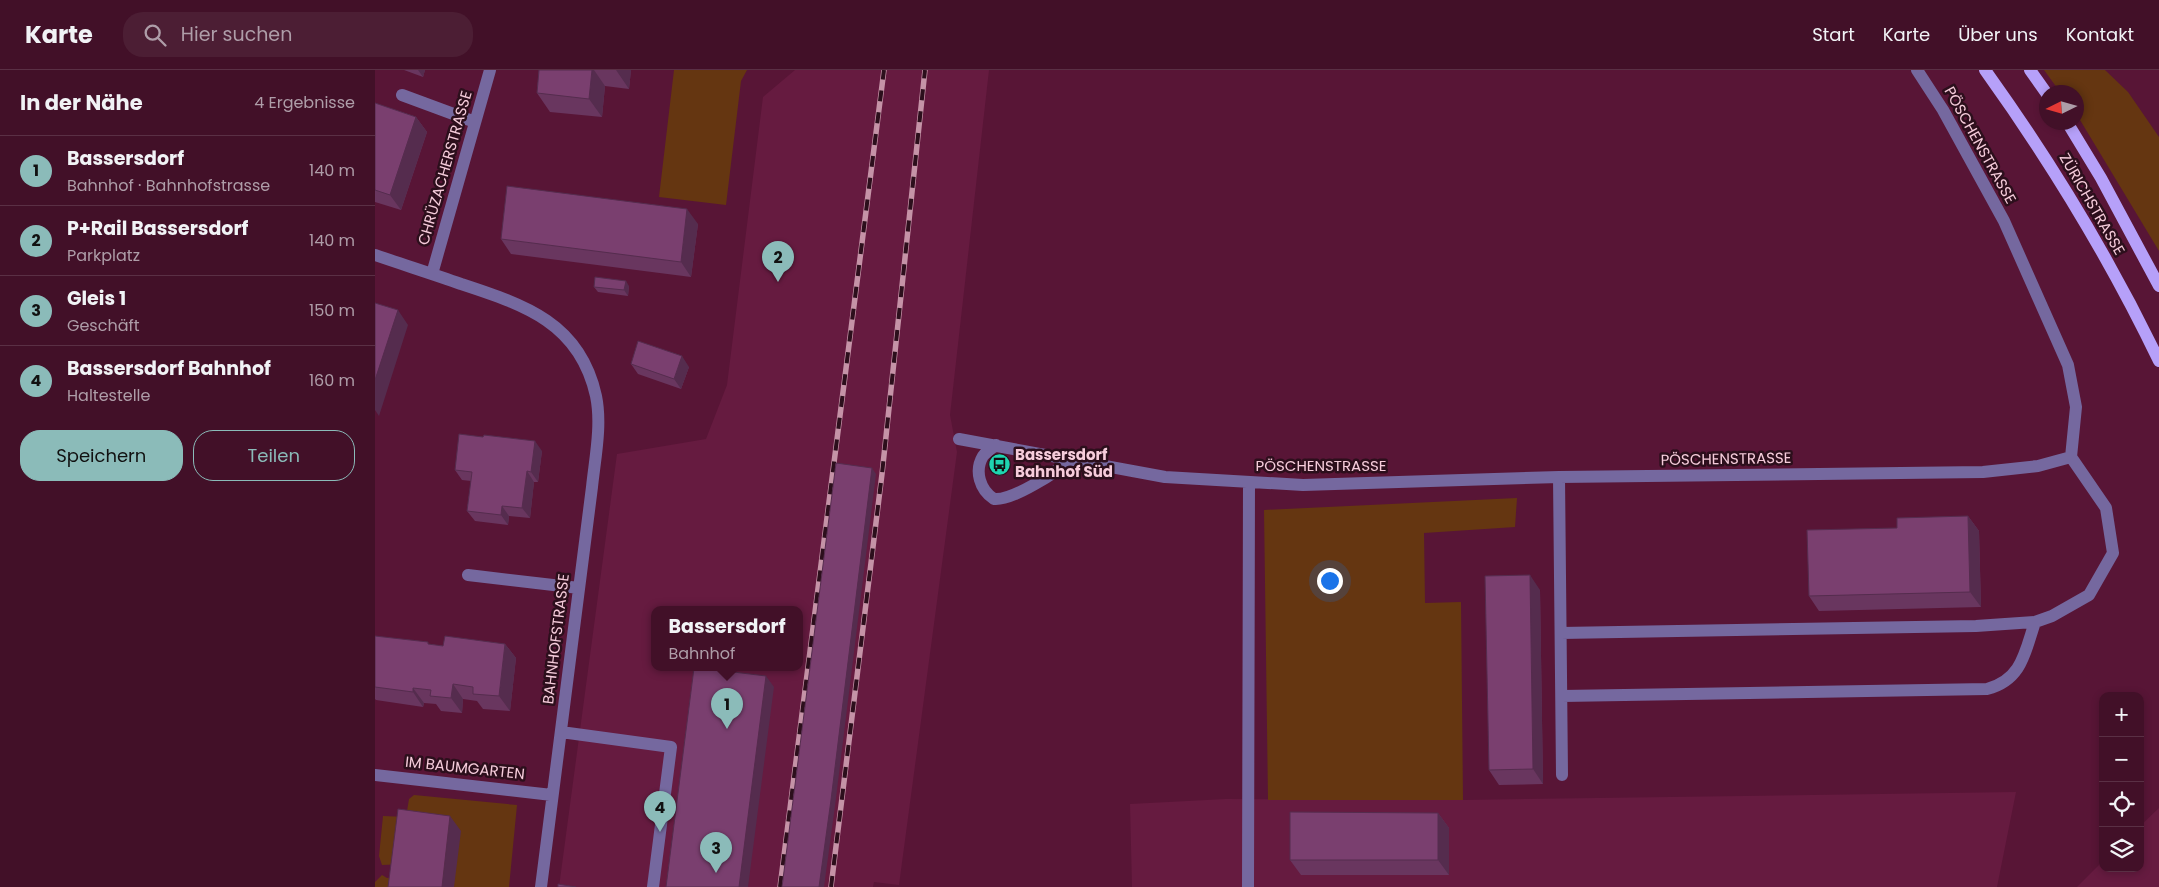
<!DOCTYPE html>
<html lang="de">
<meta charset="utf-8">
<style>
body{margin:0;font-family:Poppins,sans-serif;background:#4c1e34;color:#f1f3f6}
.controls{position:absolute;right:15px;bottom:15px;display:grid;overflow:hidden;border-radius:10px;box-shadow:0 2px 8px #0003}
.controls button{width:45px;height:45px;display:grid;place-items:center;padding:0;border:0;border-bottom:1px solid #5a3045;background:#421028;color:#f1f3f6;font:25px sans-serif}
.compass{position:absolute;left:1664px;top:15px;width:45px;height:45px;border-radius:50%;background:#421028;box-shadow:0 2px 8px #0003;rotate:265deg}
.you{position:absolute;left:954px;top:510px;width:18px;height:18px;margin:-12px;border:4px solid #fff;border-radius:50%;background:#1a73e8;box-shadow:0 0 0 8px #1a73e833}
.badge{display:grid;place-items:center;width:32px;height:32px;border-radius:50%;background:#8bbbb9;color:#111;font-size:16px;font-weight:700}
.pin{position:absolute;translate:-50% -41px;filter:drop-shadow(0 1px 2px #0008)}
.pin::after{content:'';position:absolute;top:26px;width:18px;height:15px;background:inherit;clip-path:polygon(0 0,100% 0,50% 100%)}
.popup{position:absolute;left:276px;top:536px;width:152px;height:65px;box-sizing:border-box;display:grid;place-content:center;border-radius:10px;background:#421028;filter:drop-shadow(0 1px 4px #0005);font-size:16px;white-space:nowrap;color:#ae9da8}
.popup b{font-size:19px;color:#f1f3f6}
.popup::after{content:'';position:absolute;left:50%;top:100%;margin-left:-10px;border:10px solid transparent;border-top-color:#421028}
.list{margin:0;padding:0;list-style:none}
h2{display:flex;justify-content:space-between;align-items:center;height:65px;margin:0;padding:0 20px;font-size:21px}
h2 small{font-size:16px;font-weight:400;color:#ae9da8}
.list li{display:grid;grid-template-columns:32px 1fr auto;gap:15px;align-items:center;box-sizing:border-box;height:70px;padding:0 20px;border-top:1px solid #5a3045}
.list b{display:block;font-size:19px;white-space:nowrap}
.list p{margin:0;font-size:16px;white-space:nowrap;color:#ae9da8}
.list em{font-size:16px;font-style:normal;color:#ae9da8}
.actions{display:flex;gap:10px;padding:15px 20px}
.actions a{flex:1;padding:11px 0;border:1px solid #8bbbb9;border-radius:20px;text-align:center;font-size:18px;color:#8bbbb9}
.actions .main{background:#8bbbb9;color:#111}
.icon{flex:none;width:28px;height:28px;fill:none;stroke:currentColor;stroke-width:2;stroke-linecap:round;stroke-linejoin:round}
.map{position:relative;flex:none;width:1784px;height:817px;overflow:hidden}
header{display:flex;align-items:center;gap:30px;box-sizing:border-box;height:70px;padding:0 25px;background:#421028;border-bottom:1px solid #5a3045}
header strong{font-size:24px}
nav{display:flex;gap:28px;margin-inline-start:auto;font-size:18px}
.search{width:350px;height:45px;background:#4c1e34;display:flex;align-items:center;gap:12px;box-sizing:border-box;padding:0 18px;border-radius:20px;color:#ae9da8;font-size:19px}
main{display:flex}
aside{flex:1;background:#421028}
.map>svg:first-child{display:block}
</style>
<header>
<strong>Karte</strong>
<div class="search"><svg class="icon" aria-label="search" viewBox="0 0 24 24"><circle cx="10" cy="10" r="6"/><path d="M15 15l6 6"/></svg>Hier suchen</div>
<nav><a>Start</a><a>Karte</a><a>Über uns</a><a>Kontakt</a></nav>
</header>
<main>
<aside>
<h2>In der Nähe<small>4 Ergebnisse</small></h2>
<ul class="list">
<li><span class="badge">1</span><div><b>Bassersdorf</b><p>Bahnhof · Bahnhofstrasse</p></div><em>140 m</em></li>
<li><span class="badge">2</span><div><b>P+Rail Bassersdorf</b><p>Parkplatz</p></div><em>140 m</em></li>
<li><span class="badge">3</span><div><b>Gleis 1</b><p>Geschäft</p></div><em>150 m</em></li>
<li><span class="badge">4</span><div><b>Bassersdorf Bahnhof</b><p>Haltestelle</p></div><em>160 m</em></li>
</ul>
<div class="actions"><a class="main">Speichern</a><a>Teilen</a></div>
</aside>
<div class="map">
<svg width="1784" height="817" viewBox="0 0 1784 817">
<rect width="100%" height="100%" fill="#581536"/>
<!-- built -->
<path fill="#661b40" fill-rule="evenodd" d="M420,0H614L575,345L582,382L524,815L499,812L498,817H184L242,384L331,369L352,315L388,27ZM280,540H424V598H280Z
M1641,722L1622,817H757L755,734L851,729L1088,730Z
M1784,738V817H1702L1728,791V798H1765V756Z"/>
<!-- green -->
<path fill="#653611" d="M299,0H372L366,11L351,135L284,127Z
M1669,0H1730L1753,22L1784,67V181L1702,45V22H1685Z
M1142,428L1140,457L1049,463L1050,533L1086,532L1088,730H893L889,440Z
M39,725L142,735L134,817H0V812L7,805L12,808H27L29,794L7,795L4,786L8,746L31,747L34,729Z"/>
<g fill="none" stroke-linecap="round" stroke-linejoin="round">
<!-- minor -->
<path stroke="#75689f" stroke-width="12" d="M27,25L100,52
M0,185C29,195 58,204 86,214C150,235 205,253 221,326C227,355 220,388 217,417L166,817
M57,204L115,0
M584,369L790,407L928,415L1184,407L1608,402L1663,396L1696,387L1701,337L1693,295L1629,151L1568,40L1542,0
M621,375C617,378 611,382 608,386C599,401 605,420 619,429C637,431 682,402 696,389
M1184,407L1187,705
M93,505L204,518
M1186,563L1601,556L1660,552L1677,546L1714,525L1738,483L1731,438L1696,387
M1187,626L1612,619C1647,610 1650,582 1660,552
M186,662L296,677L278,817
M0,705L177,725
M873,817L874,413"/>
<!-- major -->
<path stroke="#b6a0f9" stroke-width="12" d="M1610,0C1676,92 1735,189 1784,291
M1655,0L1672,24
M1692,52L1726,108L1784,216"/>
<defs>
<path id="rail" d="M405,817L509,0
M456,817L507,404L550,0"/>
</defs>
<!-- rail casing -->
<use href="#rail" stroke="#c593a7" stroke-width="5.5"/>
<!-- rail -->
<use href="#rail" stroke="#2c0f1c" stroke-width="4" stroke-dasharray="11" stroke-linecap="butt"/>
</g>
<!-- wall -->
<path fill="#69365f" d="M29,0H50L48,7Z
M164,0H256L254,19L230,16L227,47L175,42L162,23Z
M0,33L41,47L52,62L26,140L0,132Z
M323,154L316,207L136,184L126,169Z
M254,216L253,226L223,222L219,217Z
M256,294L314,297L306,319L263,304Z
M167,381L163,412H159L155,448L134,446L133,455L100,451L92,441L96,411L87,410L80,400Z
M1593,446L1604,461L1606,537L1444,541L1434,526L1522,458Z
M1165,520L1168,714L1124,715L1114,700Z
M0,566L68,576L130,574L141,588L135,641L108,639L102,631L88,629L87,643L66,641L61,634L49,633L48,637L1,630L0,629Z
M1063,743L1074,758V805H926L915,790Z"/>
<!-- shaded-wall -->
<path fill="#552c4e" d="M43,0H50L48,7Z
M217,0H219L230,16L227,47L214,29Z
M241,0H256L254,19Z
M41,47L52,62L26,140L15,125Z
M312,139L323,154L316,207L306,192Z
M251,211L254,216L253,226L249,220Z
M23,240L33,255L4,346L0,340V310Z
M307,286L314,297L306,319L299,309Z
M160,371L167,381L163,412L156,402Z
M497,398L501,404L460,736L449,817H444Z
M152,401L159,412L155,448L147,438Z
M127,436L134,446L133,455L126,445Z
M1593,446L1604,461L1606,537L1595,522Z
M1155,505L1165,520L1168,714L1158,699Z
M130,574L141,588L135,641L124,626Z
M391,606L399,617L373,817H364Z
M78,614L88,629L87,643L76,628Z
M38,618L49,633L48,637L38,622Z
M1063,743L1074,758V805L1063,790Z
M75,746L86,761L79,817H67Z"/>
<!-- building -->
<path fill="#7a3f6f" stroke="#552c4e" d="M164,0H217L214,29L162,23Z
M0,33L41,47L15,125L0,120Z
M132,116L312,139L306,192L126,169Z
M220,207L251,211L249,220L219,217Z
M0,233L23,240L0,310Z
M263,271L307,286L299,309L256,294Z
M84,364L108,367L109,365L160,371L156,402L152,401L147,438L127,436L126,445L92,441L97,402L80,400Z
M461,393L497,398L456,730L444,817H407Z
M1593,446L1595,522L1434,526L1432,460L1522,458V448Z
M1155,505L1158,699L1114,700L1110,506Z
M0,566L53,572V574L68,576L70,566L130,574L124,626L98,624V617L78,614L76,628L55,626L56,620L38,618V622L0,617Z
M319,598H326L391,606L364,817H291Z
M23,739L75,746L67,817H13Z
M915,742L1063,743V790H915Z
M183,814L201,817H183Z"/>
<!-- icons -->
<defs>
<symbol id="bus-disc" viewBox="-11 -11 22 22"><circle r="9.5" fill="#1ed5b0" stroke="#2c0f1c"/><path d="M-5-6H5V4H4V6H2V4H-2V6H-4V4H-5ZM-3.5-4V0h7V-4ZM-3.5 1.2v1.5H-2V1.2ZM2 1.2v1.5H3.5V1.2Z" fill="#111"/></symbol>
</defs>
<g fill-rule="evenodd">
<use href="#bus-disc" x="612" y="382" width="25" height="25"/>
</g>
<g text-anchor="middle" stroke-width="5" stroke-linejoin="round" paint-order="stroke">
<!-- street labels -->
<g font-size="15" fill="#f6ccdb" stroke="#2c0f1c">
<text transform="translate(1605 75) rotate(61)" y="5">PÖSCHENSTRASSE</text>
<text transform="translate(70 98) rotate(-74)" y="5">CHRÜZACHERSTRASSE</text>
<text transform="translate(1717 134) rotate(60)" y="5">ZÜRICHSTRASSE</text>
<text transform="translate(1351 389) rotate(-1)" y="5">PÖSCHENSTRASSE</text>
<text x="946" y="401">PÖSCHENSTRASSE</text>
<text transform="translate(181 569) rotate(-83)" y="5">BAHNHOFSTRASSE</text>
<text transform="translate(90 698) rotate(6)" y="5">IM BAUMGARTEN</text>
</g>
<!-- poi labels -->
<g font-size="15" font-weight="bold" fill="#f6ccdb" stroke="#2c0f1c" text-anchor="start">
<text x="640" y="390">Bassersdorf<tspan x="640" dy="17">Bahnhof Süd</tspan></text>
</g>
</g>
</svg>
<div class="controls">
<button>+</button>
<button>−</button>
<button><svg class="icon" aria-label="locate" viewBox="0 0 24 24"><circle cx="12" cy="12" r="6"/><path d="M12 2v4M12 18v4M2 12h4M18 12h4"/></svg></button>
<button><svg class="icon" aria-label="layers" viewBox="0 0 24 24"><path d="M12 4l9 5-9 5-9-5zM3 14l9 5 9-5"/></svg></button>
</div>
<svg class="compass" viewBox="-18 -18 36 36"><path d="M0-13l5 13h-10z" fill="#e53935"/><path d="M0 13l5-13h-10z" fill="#ae9da8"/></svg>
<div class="you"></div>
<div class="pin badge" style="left:352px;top:659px">1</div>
<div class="popup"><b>Bassersdorf</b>Bahnhof</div>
<div class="pin badge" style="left:403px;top:212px">2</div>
<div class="pin badge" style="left:341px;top:803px">3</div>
<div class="pin badge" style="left:285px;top:762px">4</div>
</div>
</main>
